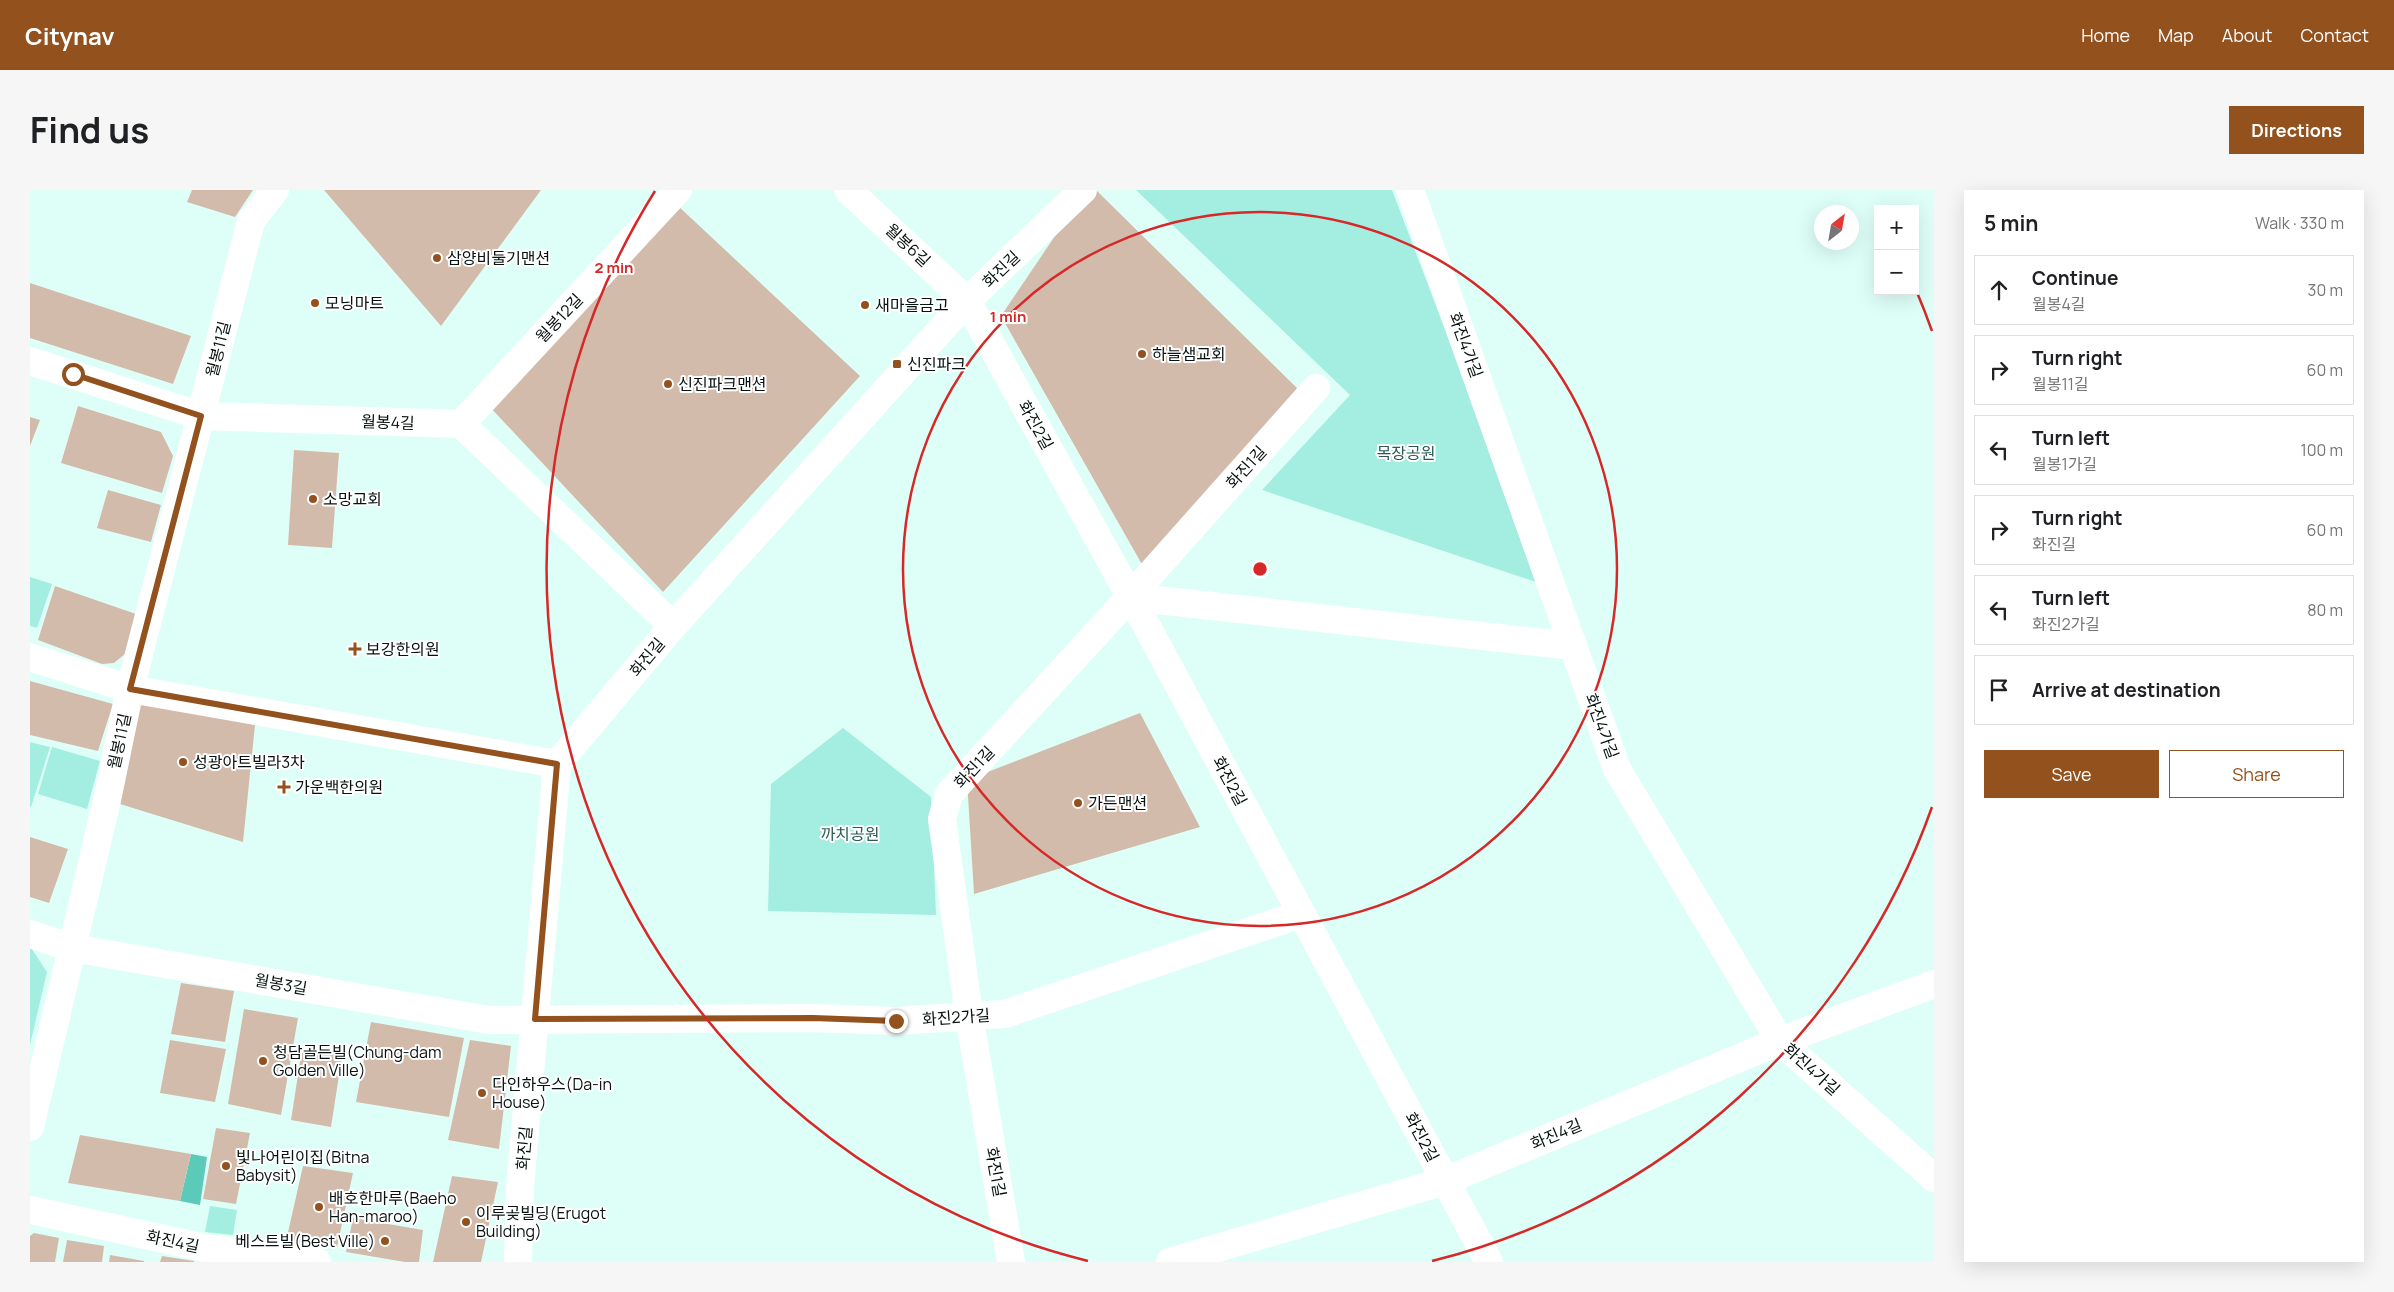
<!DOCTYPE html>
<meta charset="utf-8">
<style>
body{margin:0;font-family:Manrope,"Noto Sans KR",sans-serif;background:#f6f6f6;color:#202124}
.controls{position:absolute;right:15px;top:15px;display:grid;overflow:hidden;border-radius:0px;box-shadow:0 5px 20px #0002}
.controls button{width:45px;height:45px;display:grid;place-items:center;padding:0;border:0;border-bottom:1px solid #e0e0e0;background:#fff;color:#202124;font:25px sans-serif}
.compass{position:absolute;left:1784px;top:15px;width:45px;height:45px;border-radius:50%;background:#fff;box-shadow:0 5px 20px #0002;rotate:31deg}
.stop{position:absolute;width:15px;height:15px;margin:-11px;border:4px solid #93511d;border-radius:50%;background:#fff}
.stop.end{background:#93511d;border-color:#fff;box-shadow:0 1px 5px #0008}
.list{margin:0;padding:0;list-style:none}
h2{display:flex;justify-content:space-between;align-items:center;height:65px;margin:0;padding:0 20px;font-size:21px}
h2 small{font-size:16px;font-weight:400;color:#757577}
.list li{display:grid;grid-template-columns:32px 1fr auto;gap:15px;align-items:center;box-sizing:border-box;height:70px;margin:0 10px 10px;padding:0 10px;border:1px solid #e0e0e0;border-radius:0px}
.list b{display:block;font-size:19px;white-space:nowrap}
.list p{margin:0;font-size:16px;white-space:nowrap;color:#757577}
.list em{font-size:16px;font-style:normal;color:#757577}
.actions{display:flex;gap:10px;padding:15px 20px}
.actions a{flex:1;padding:11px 0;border:1px solid #93511d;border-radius:0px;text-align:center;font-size:18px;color:#93511d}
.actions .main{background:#93511d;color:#fff}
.icon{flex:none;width:28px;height:28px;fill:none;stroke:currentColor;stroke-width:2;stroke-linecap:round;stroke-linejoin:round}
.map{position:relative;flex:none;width:1904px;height:1072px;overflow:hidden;border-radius:0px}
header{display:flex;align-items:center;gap:30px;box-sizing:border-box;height:70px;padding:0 25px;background:#93511d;color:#fff}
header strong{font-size:24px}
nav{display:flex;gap:28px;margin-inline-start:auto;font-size:18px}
.intro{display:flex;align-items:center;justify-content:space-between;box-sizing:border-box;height:120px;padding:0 30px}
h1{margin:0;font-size:35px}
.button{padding:12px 22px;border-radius:0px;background:#93511d;color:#fff;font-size:18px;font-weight:700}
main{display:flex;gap:30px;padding:0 30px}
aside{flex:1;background:#fff;border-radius:0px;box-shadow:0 5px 20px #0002}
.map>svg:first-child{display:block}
</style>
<header>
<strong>Citynav</strong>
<nav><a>Home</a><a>Map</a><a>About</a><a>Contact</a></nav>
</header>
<div class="intro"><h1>Find us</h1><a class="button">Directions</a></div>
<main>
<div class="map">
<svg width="1904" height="1072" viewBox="0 0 1904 1072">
<rect width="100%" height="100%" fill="#defff8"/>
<!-- green -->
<path fill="#a3eee1" d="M1106,0H1362L1512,394L1232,300L1320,205Z
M0,387L22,394L7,438L0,436Z
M813,538L901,607L906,725L738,721L741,594Z
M0,552L20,557L1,617H0Z
M22,557L70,571L57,619L8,604Z
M0,756L17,782L0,855Z
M180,1016L207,1020L203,1045L175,1042Z"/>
<!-- forest -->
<path fill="#5ccab9" d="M161,964L177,967L170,1015L150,1011Z"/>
<!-- building -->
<path fill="#d3bbac" d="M162,0H223L205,27L157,12Z
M294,0H511L411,136Z
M631,0L830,186L633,402L445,201Z
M1056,0H1066L1271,202L1118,385L971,126Z
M0,93L161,146L143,194L0,148Z
M48,216L131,242L143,266L132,303L31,273Z
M0,227L10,230L0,256Z
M264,260L309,263L302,358L258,355Z
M78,300L131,315L121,352L67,338Z
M25,396L106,424L96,463L84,473L72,474L8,450Z
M0,491L83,514L68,561L0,545Z
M99,508L225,535L213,652L77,610Z
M1110,523L1170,637L944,704L937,590Z
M0,647L38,659L19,713L0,707Z
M151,793L204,801L195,852L141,844Z
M214,819L268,828L251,925L198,914Z
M341,832L434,848L419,927L326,912Z
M140,850L196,859L185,912L130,903Z
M440,850L481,856L469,959L418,950Z
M272,859L312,866L301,937L261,930Z
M186,938L220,943L206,1014L173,1009Z
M50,945L161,964L150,1011L38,993Z
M273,976L323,983L307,1057L256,1051Z
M422,986L468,992L451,1072H403Z
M323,1028L393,1040L389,1072H375L316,1062Z
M4,1043L29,1048L25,1072H0V1046Z
M37,1050L74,1056L72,1072H33Z
M80,1065L114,1071V1072H79Z
M132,1066L164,1071V1072H130Z"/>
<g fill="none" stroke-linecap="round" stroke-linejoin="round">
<!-- minor -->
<path stroke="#fff" stroke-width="28" d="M1380,0L1587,579L1750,851L1904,988
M937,111L1120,442L1459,1072
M0,171L171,226L431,234L643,436
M431,234L648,0
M1100,407L1543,456
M0,467L100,499L527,574
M0,744L42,758L459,830L783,828L866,831L975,824L1271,724
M0,937L77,610L100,499L221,31L245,0
M0,1020L175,1058L287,1072
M981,1072L939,825L912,629L919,604L1100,407L1286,198
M1140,1072L1415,991L1750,851L1904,794"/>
<!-- tertiary -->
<path stroke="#fff" stroke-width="28" d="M818,0L937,111
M488,1072L490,997L527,574L643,436L937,111L1053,0"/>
</g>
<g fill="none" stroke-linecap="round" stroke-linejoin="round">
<!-- route -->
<path stroke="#93511d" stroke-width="6" d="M43,184L171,226L100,499L527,574L505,829L783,828L866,831"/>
</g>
<!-- distance rings -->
<g fill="none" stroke="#d62828" stroke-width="2.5">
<circle cx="1230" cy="379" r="357"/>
<path d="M1902 617A713 713 0 0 1 1402 1071M1058 1071A713 713 0 0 1 625 1M1886 100A713 713 0 0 1 1902 141"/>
</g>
<!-- markers -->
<g fill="#93511d" stroke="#fff" stroke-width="2">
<circle cx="407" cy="68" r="5"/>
<circle cx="285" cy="113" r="5"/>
<circle cx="835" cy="115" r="5"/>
<circle cx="1112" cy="164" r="5"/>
<rect x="862" y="169" width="10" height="10" rx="2.5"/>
<circle cx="638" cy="194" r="5"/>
<circle cx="283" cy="309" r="5"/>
<path d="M322.5 451.5h5v5h5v5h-5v5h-5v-5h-5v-5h5z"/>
<circle cx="153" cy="572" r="5"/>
<path d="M251.5 589.5h5v5h5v5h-5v5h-5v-5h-5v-5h5z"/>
<circle cx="1048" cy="613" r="5"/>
<circle cx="233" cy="871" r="5"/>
<circle cx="452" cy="903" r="5"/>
<circle cx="196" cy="976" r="5"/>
<circle cx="289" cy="1017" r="5"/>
<circle cx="436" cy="1032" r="5"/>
<circle cx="355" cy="1051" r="5"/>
</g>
<g text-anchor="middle" stroke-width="4" stroke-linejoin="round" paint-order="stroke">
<!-- street labels -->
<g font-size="16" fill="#071210" stroke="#fff">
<text transform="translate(878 55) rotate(43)" y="6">월봉6길</text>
<text transform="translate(971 79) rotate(-44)" y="6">화진길</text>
<text transform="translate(529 128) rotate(-47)" y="6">월봉12길</text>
<text transform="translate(1436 155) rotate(70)" y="6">화진4가길</text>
<text transform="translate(188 159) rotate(-76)" y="6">월봉11길</text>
<text transform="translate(358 232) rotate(2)" y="6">월봉4길</text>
<text transform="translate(1006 235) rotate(61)" y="6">화진2길</text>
<text transform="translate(1216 277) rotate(-48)" y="6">화진1길</text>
<text transform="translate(617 467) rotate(-50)" y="6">화진길</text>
<text transform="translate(1572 536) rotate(70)" y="6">화진4가길</text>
<text transform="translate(89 551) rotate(-78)" y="6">월봉11길</text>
<text transform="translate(944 577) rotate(-47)" y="6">화진1길</text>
<text transform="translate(1200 591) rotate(62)" y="6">화진2길</text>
<text transform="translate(251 794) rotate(10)" y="6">월봉3길</text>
<text transform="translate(926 827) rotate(-4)" y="6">화진2가길</text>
<text transform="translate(1782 879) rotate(42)" y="6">화진4가길</text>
<text transform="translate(1526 944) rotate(-23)" y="6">화진4길</text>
<text transform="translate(1392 947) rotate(62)" y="6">화진2길</text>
<text transform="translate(494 958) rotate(-85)" y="6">화진길</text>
<text transform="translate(966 982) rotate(80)" y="6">화진1길</text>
<text transform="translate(143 1051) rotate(12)" y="6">화진4길</text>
</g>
<!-- poi labels -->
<g font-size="16" fill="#071210" stroke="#fff" text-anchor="start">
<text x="417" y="74">삼양비둘기맨션</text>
<text x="295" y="119">모닝마트</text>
<text x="845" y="121">새마을금고</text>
<text x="1122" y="170">하늘샘교회</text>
<text x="877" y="180">신진파크</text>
<text x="648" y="200">신진파크맨션</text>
<text x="293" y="315">소망교회</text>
<text x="336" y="465">보강한의원</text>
<text x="163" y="578">성광아트빌라3차</text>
<text x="265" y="603">가운백한의원</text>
<text x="1058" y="619">가든맨션</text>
<text x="243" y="868">청담골든빌(Chung-dam<tspan x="243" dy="18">Golden Ville)</tspan></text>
<text x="462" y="900">다인하우스(Da-in<tspan x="462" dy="18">House)</tspan></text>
<text x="206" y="973">빛나어린이집(Bitna<tspan x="206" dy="18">Babysit)</tspan></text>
<text x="299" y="1014">배호한마루(Baeho<tspan x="299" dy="18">Han-maroo)</tspan></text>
<text x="446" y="1029">이루곶빌딩(Erugot<tspan x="446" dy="18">Building)</tspan></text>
<text x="345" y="1057" text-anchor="end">베스트빌(Best Ville)</text>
</g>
<!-- park labels -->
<g font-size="16" fill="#2b5a53" stroke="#fff">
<text x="1376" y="269">목장공원</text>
<text x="820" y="650">까치공원</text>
</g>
</g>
<circle cx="1230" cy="379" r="8" fill="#d62828" stroke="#fff" stroke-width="2.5"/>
<g font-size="15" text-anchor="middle" font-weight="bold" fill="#d62828" stroke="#fff" stroke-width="4" stroke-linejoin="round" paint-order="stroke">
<text x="584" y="83">2 min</text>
<text x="978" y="132">1 min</text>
</g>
</svg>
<div class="controls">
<button>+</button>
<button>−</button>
</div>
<svg class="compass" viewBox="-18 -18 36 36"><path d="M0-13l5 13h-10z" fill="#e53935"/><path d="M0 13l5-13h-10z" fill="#757577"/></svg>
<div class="stop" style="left:43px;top:184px"></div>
<div class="stop end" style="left:866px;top:831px"></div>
</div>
<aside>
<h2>5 min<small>Walk · 330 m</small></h2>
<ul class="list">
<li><svg class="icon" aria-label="ahead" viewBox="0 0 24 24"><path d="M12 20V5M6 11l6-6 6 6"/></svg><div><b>Continue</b><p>월봉4길</p></div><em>30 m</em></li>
<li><svg class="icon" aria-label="right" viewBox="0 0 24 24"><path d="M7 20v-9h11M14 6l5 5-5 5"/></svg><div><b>Turn right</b><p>월봉11길</p></div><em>60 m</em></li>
<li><svg class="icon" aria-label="left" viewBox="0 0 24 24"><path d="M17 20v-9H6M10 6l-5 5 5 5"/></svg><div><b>Turn left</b><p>월봉1가길</p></div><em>100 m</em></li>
<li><svg class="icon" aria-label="right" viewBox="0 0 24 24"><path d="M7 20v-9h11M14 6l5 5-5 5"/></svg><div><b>Turn right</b><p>화진길</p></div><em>60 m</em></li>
<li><svg class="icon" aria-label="left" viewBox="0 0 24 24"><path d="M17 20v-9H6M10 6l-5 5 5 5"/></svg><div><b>Turn left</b><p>화진2가길</p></div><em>80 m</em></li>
<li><svg class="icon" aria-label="arrive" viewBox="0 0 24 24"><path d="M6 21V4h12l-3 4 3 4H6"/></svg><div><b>Arrive at destination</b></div></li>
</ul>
<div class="actions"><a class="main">Save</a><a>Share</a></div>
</aside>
</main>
